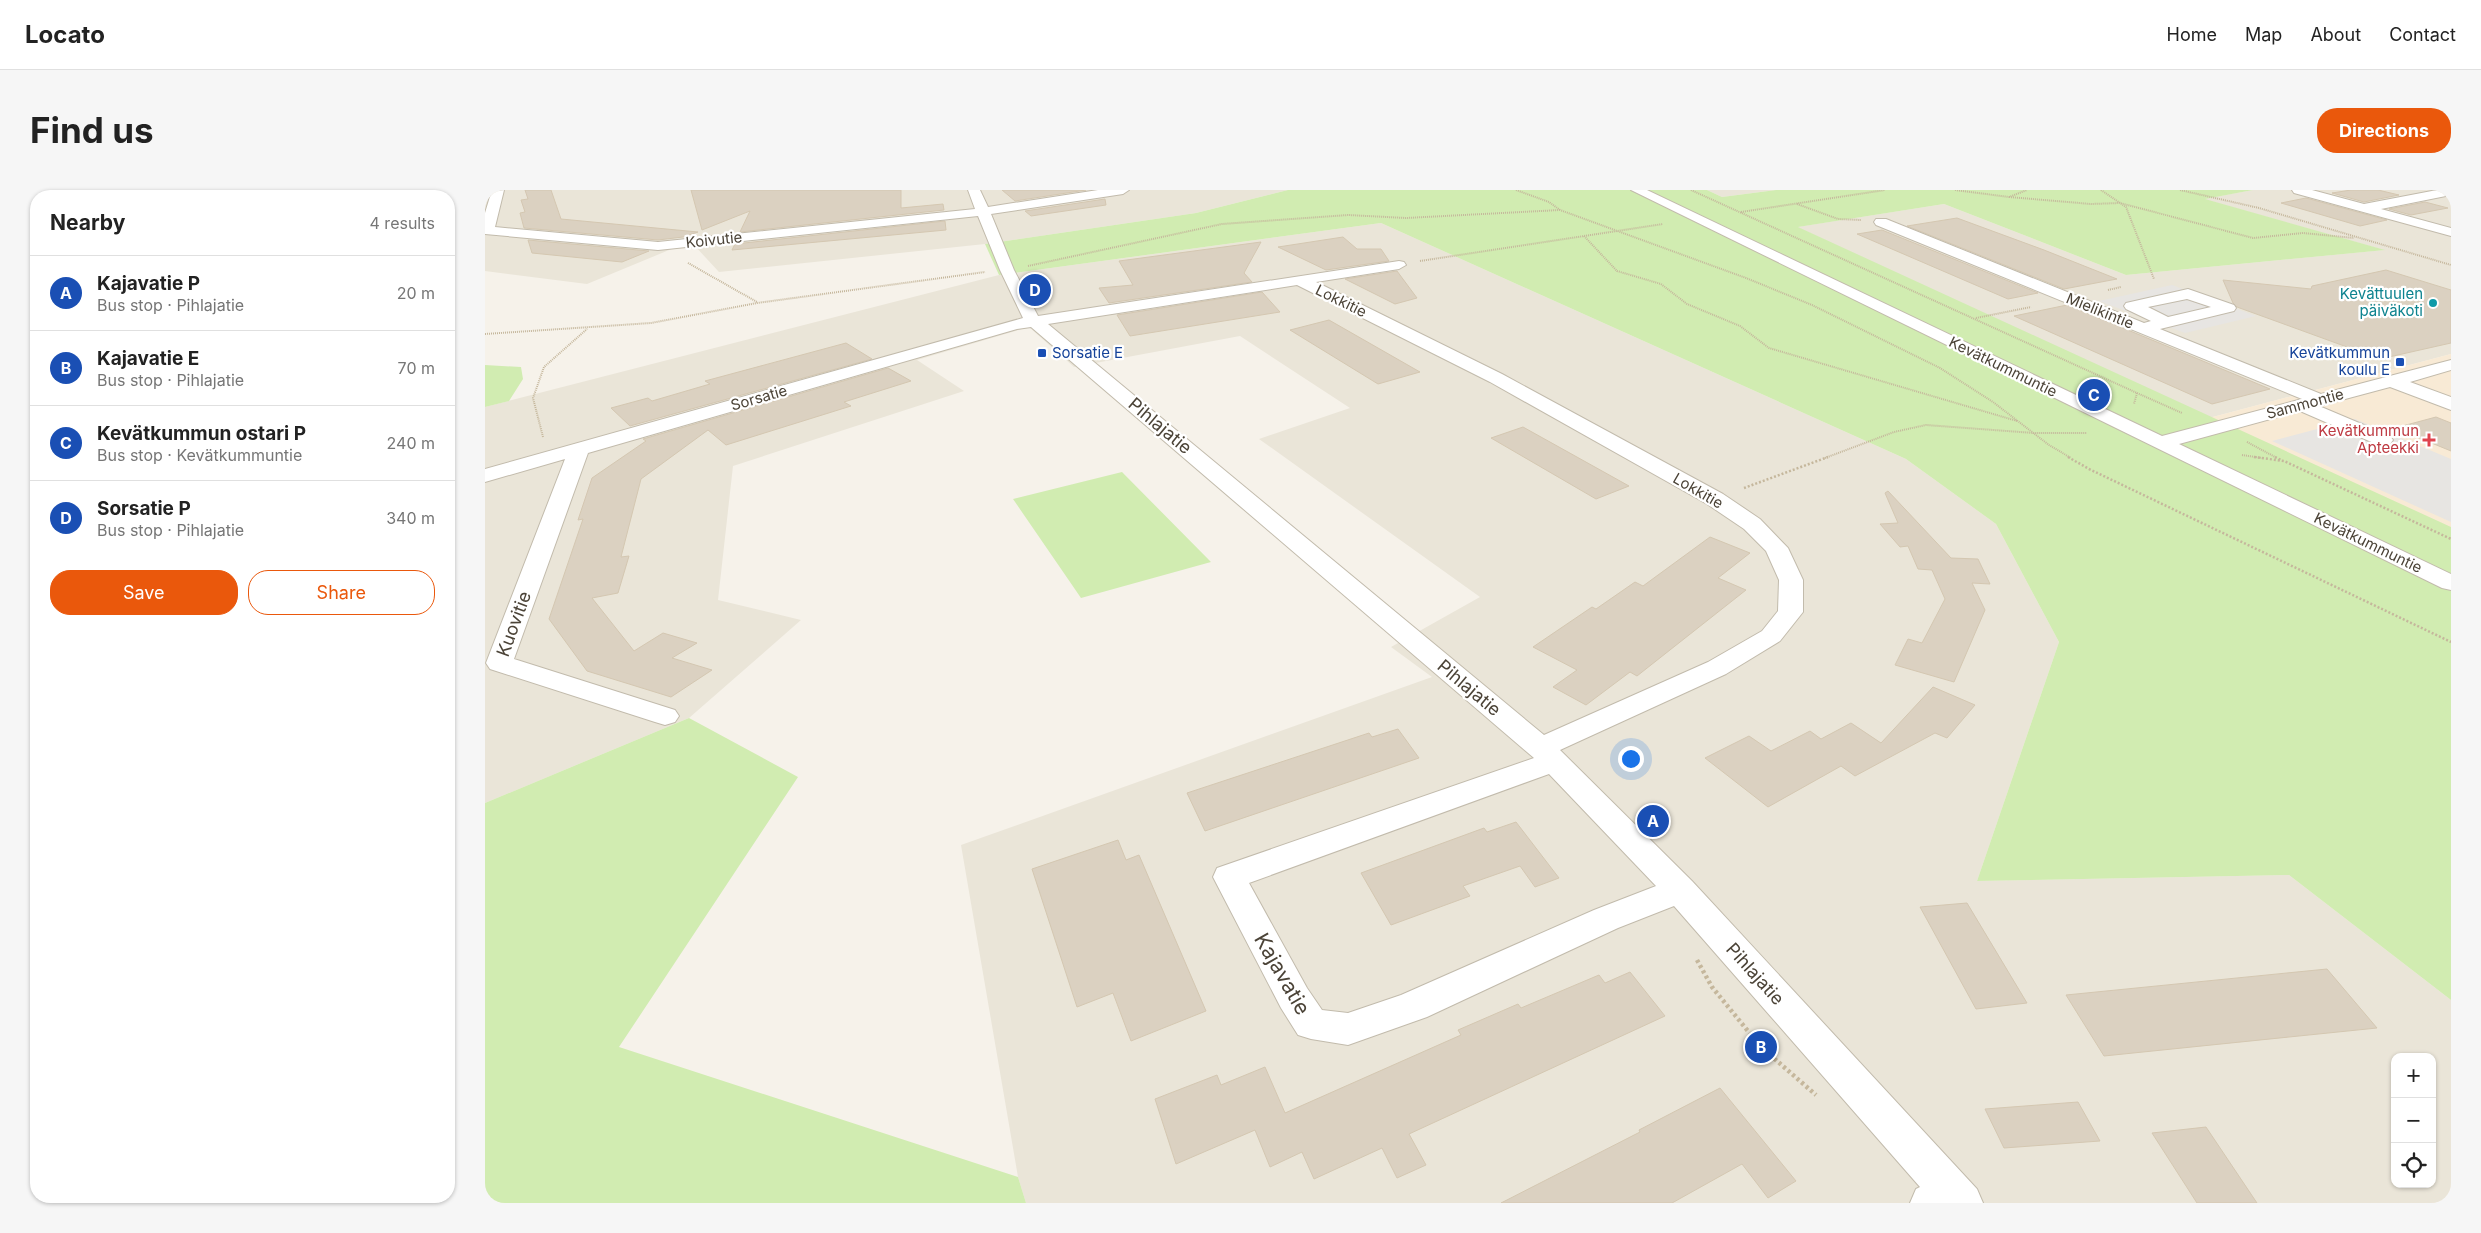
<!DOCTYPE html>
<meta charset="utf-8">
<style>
body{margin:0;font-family:Inter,sans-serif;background:#f6f6f6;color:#222}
.controls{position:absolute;right:15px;bottom:15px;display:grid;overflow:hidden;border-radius:10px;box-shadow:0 1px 4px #0004}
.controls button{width:45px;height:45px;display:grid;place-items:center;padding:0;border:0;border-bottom:1px solid #e0e0e0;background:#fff;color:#222;font:25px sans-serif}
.you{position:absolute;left:1145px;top:568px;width:18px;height:18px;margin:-12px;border:4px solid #fff;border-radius:50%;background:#1a73e8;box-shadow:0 0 0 8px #1a73e833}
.badge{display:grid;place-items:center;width:32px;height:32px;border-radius:50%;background:#ea580c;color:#fff;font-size:16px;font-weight:700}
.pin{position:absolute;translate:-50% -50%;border:2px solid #fff;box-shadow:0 1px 5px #0006}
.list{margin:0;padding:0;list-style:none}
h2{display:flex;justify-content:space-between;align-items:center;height:65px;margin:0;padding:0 20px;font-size:21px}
h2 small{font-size:16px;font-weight:400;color:#767676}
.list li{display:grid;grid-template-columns:32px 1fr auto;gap:15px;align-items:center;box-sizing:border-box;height:75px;padding:0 20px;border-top:1px solid #e0e0e0}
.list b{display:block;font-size:19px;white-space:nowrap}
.list p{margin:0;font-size:16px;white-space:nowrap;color:#767676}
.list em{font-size:16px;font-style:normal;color:#767676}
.actions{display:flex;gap:10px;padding:15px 20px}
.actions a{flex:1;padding:11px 0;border:1px solid #ea580c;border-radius:20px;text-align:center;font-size:18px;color:#ea580c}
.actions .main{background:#ea580c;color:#fff}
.icon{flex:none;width:28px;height:28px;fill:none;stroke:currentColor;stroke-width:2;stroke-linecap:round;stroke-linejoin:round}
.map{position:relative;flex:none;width:1966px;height:1013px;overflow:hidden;border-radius:20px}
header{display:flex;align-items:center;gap:30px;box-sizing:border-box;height:70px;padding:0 25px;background:#fff;border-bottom:1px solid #e0e0e0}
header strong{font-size:24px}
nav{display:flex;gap:28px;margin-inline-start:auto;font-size:18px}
.intro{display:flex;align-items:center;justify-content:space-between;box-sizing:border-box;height:120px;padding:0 30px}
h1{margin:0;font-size:35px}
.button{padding:12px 22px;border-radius:20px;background:#ea580c;color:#fff;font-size:18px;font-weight:700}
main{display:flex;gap:30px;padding:0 30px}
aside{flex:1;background:#fff;border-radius:20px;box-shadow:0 1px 4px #0004}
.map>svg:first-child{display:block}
</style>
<header>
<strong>Locato</strong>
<nav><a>Home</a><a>Map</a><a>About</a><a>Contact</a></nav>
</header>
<div class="intro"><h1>Find us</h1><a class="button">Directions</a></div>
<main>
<aside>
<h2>Nearby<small>4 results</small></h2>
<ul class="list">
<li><span class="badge" style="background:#1a4fb4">A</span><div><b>Kajavatie P</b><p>Bus stop · Pihlajatie</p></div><em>20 m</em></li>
<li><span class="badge" style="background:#1a4fb4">B</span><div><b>Kajavatie E</b><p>Bus stop · Pihlajatie</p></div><em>70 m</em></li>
<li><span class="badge" style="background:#1a4fb4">C</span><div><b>Kevätkummun ostari P</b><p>Bus stop · Kevätkummuntie</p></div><em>240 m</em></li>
<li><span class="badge" style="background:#1a4fb4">D</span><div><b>Sorsatie P</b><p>Bus stop · Pihlajatie</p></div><em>340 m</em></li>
</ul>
<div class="actions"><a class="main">Save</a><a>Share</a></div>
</aside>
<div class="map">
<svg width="1966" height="1013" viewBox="0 0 1966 1013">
<rect width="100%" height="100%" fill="#f6f2ea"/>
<!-- residential -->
<path fill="#eae5d8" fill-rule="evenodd" d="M0,0H803L711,23L500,54L234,82L209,55L189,58L102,94L0,81Z
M1222,0H1291L1237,7Z
M1768,0H1966V164L1724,228L1312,37L1459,14L1641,85L1899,60L1718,9Z
M896,33L1421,269L1511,334L1574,452L1492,691L1804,685L1966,810V1013H541L533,987L476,655L947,487L906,457L995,407L774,249L865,218L755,146L589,177L544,137L432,170L479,201L248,276L233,410L316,430L204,528L0,613V217L514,85ZM1910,867H1947V994H1910Z"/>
<!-- commercial -->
<path fill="#f8ead5" d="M1966,164V338L1724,228Z"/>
<!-- green -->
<path fill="#d1ecb1" d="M803,0H1222L1237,7L1291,0H1768L1720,9L1900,60L1641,85L1459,14L1313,37L1966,337V810L1804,685L1492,691L1574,452L1511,334L1421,269L896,33L514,85L500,54L711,23Z
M0,175L36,177L38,189L24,211L0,217Z
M637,282L726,372L596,408L528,309Z
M204,528L313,587L134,857L533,987L541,1013H0V613Z"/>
<!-- parking -->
<path fill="#e7e5e2" d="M1687,95L1771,126L1700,143L1614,111Z
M1870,229L1966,269V332L1787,251Z"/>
<!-- building -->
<path fill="#dbd1c1" stroke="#d4c7b1" d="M40,0H66L76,29L213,42L198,47L173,50L39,38L35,23L40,22L36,10L43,9Z
M206,0H416V18L458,14L459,20L255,42L265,21L217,40Z
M517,0H601L530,11Z
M1866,0H1893L1914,5L1879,12L1847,3Z
M1821,8L1902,30L1875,36L1796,13Z
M620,9L621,15L546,26L540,21Z
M1940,12L1963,18L1926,25L1904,19Z
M1472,28L1559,60L1632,89L1579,99L1422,36Z
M460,31L461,40L247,60L250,54Z
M1397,40L1553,103L1523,109L1372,44Z
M858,47L872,59H896L904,71L841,80L793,57Z
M43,50L164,61L137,72L47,63Z
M776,52L759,83L767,92L624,113L614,98L648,95L634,71Z
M1901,80L1966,100V153L1895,169L1752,117L1748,113L1738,90L1826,99L1827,96Z
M912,81L932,108L910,114L860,89Z
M777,102L795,122L645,146L632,125Z
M1582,115L1701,164L1785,199L1727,214L1529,126Z
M844,130L935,182L893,194L805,140Z
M361,153L387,169L145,236L126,218L163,208L167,211L225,194L220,191Z
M403,178L426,191L359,212L366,216L241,255L223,240L156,289L136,367L144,366L133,403L107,408L149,461L178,443L212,453L187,468L227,480L186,507L102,481L64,429L98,329L93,330L107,288L161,251L158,249Z
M1951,227L1966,233V261L1910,238Z
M1038,237L1144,296L1111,309L1006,248Z
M1403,301L1466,368L1493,369L1505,394L1487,393L1500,420L1469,492L1410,475L1423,449L1437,453L1460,409L1447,380L1433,379L1423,356L1415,357L1395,334L1413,333L1400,303Z
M1225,347L1265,363L1233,388L1261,400L1152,486L1145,482L1101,515L1068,497L1092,480L1048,457L1107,417L1111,419L1150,392L1158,396Z
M1448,497L1490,515L1462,548L1450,543L1370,586L1356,576L1283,617L1220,568L1264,546L1286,561L1325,541L1336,549L1366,533L1396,553Z
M913,539L934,568L720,641L702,603L884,543L887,547Z
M1031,632L1074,688L1050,697L1035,676L978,696L985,706L906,735L876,683L999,638L1002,642Z
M633,650L641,670L654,665L721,821L646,851L628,803L592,817L547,679Z
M1482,713L1542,813L1491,819L1435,717Z
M1842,779L1892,838L1619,866L1581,805Z
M1145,782L1180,826L924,944L941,975L912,988L897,958L829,989L817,962L785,977L770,940L691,974L670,909L732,885L736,895L780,877L800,923L976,845L973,840L1033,814L1036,818L1114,785L1120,793Z
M1235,898L1311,991L1283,1008L1257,974L1187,1013H1016L1155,942L1154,940Z
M1593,912L1615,951L1519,958L1500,919Z
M1721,937L1772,1013H1712L1667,943Z"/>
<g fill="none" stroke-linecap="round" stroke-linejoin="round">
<defs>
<path id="minor" d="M7,0H19L10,37L173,52L490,19L483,0H495L503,17L613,0H644L638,4L506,24L529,80L553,126L914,71L919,72L921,75L914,79L831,92L1017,184L1238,304L1275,329L1303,358L1318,390V422L1295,451L1241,484L1075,560L1207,691L1492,999L1498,1013H1425L1431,999L1435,997L1189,716L1133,738L942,827L863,855L826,849L813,845L796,818L728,687L732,678L1049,568L546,137L532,139L103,263L29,469L190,520L194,526L190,532L180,535L170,532L5,479L1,473L80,269L0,292V279L538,128L515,80L493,26L173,60L0,44V23ZM812,95L1005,192L1222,314L1259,339L1281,361L1294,390L1293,421L1277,441L1223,472L1059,545L563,134ZM1064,584L1171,696L1109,720L916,805L863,823L837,820L822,798L764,693Z
M1146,0H1162L1677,246L1817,209L1391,35L1389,32L1391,29H1401L1659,133L1666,131L1641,119L1639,116L1641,113L1703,99L1749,115L1751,118L1749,121L1675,139L1836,204L1966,170V180L1925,192L1966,207V220L1905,197L1834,216L1905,246L1908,250L1905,254L1898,256L1891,254L1815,221L1694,254L1966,384V400L1957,398ZM1702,109L1726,117L1683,127L1663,117Z
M1807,0H1827L1879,14L1952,0H1966V5L1896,19L1966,38V46L1809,3Z"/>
</defs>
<!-- minor casing -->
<use href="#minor" stroke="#c2bbac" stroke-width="2"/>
<!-- path-far2 -->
<path stroke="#c5b79c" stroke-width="2" stroke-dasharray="1 1" stroke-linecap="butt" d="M1031,0L1064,12L1075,20L1261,88L1327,115L1455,178L1508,212L1564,255L1586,268
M1206,0L1652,203L1649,214
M1470,0L1524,7L1542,0
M1616,0L1641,17L1669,89
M1695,0L1774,18L1966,75
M1524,7L1606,14L1635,13L1768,48L1818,43L1869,48
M1312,14L1353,29L1376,30
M1256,22L1400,0
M1099,46L1132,81L1176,94L1202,114L1255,136L1284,158L1532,231
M935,71L1178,34
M203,73L272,112
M543,76L737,34L863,25L921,28L1075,20
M1623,100L1636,97
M1491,128L1546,117
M0,144L166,133L272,113L500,82
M1652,203L1697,223
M58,247L48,208L59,177L102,139
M1762,252L1792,268
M1757,265L1777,268
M1340,268L1409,242L1441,235L1549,243H1602"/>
<!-- path-far1 -->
<path stroke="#c5b79c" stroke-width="2.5" stroke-dasharray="2 2" stroke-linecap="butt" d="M1583,267L1604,279L1966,452
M1769,267L1799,271L1966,349
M1790,267L1796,270
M1259,298L1343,267"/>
<!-- path -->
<path stroke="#c5b79c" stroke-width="4.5" stroke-dasharray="3 3" stroke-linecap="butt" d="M1212,770L1227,797L1276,857L1331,905"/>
<!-- minor -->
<use href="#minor" fill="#fff" fill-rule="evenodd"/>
</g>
<!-- markers -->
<circle fill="#0f9aa8" stroke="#fff" stroke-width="2" cx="1948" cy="113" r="5"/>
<g fill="#1a4fb4" stroke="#fff" stroke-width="2">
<rect x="552" y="158" width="10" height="10" rx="2.5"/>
<rect x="1910" y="167" width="10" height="10" rx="2.5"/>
</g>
<path fill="#e0444e" stroke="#fff" stroke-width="2" d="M1941.5 242.5h5v5h5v5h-5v5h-5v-5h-5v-5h5z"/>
<g text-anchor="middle" stroke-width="4.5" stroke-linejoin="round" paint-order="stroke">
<!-- far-street labels -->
<g font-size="15" fill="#4b4337" stroke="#fff">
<text transform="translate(229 50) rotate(-6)" y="5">Koivutie</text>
<text transform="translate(856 111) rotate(26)" y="5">Lokkitie</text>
<text transform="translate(1615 121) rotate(22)" y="5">Mielikintie</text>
<text transform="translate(1518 177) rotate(26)" y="5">Kevätkummuntie</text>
<text transform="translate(274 208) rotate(-16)" y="5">Sorsatie</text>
<text transform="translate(1820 214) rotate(-15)" y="5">Sammontie</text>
<text transform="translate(1213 301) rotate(30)" y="5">Lokkitie</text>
<text transform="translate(1883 353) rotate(26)" y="5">Kevätkummuntie</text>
</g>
<!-- far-culture labels -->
<g font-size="15" fill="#0d838f" stroke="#fff" text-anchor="end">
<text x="1938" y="109">Kevättuulen<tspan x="1938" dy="17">päiväkoti</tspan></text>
</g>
<!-- far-transit labels -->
<g font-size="15" fill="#164399" stroke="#fff" text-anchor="start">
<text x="567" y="168">Sorsatie E</text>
<text x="1905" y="168" text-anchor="end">Kevätkummun<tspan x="1905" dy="17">koulu E</tspan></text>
</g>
<!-- far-health labels -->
<g font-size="15" fill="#be3a42" stroke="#fff" text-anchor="end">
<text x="1934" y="246">Kevätkummun<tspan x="1934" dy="17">Apteekki</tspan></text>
</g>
<!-- street labels -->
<g font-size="18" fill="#4b4337" stroke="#fff">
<text transform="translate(675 236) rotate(40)" y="6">Pihlajatie</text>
<text transform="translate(29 434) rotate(-70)" y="6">Kuovitie</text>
<text transform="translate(984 498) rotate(40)" y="6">Pihlajatie</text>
<text transform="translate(1270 784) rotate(48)" y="6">Pihlajatie</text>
</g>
<!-- near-street labels -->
<g font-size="21" fill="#4b4337" stroke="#fff">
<text transform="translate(797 784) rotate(60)" y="7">Kajavatie</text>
</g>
</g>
</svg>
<div class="controls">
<button>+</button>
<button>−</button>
<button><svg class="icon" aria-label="locate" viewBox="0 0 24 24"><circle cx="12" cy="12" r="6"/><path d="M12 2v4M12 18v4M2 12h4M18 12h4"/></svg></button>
</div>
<div class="you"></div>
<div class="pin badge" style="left:1168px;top:631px;background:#1a4fb4">A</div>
<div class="pin badge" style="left:1276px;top:857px;background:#1a4fb4">B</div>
<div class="pin badge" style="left:1609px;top:205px;background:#1a4fb4">C</div>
<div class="pin badge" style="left:550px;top:100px;background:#1a4fb4">D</div>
</div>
</main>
